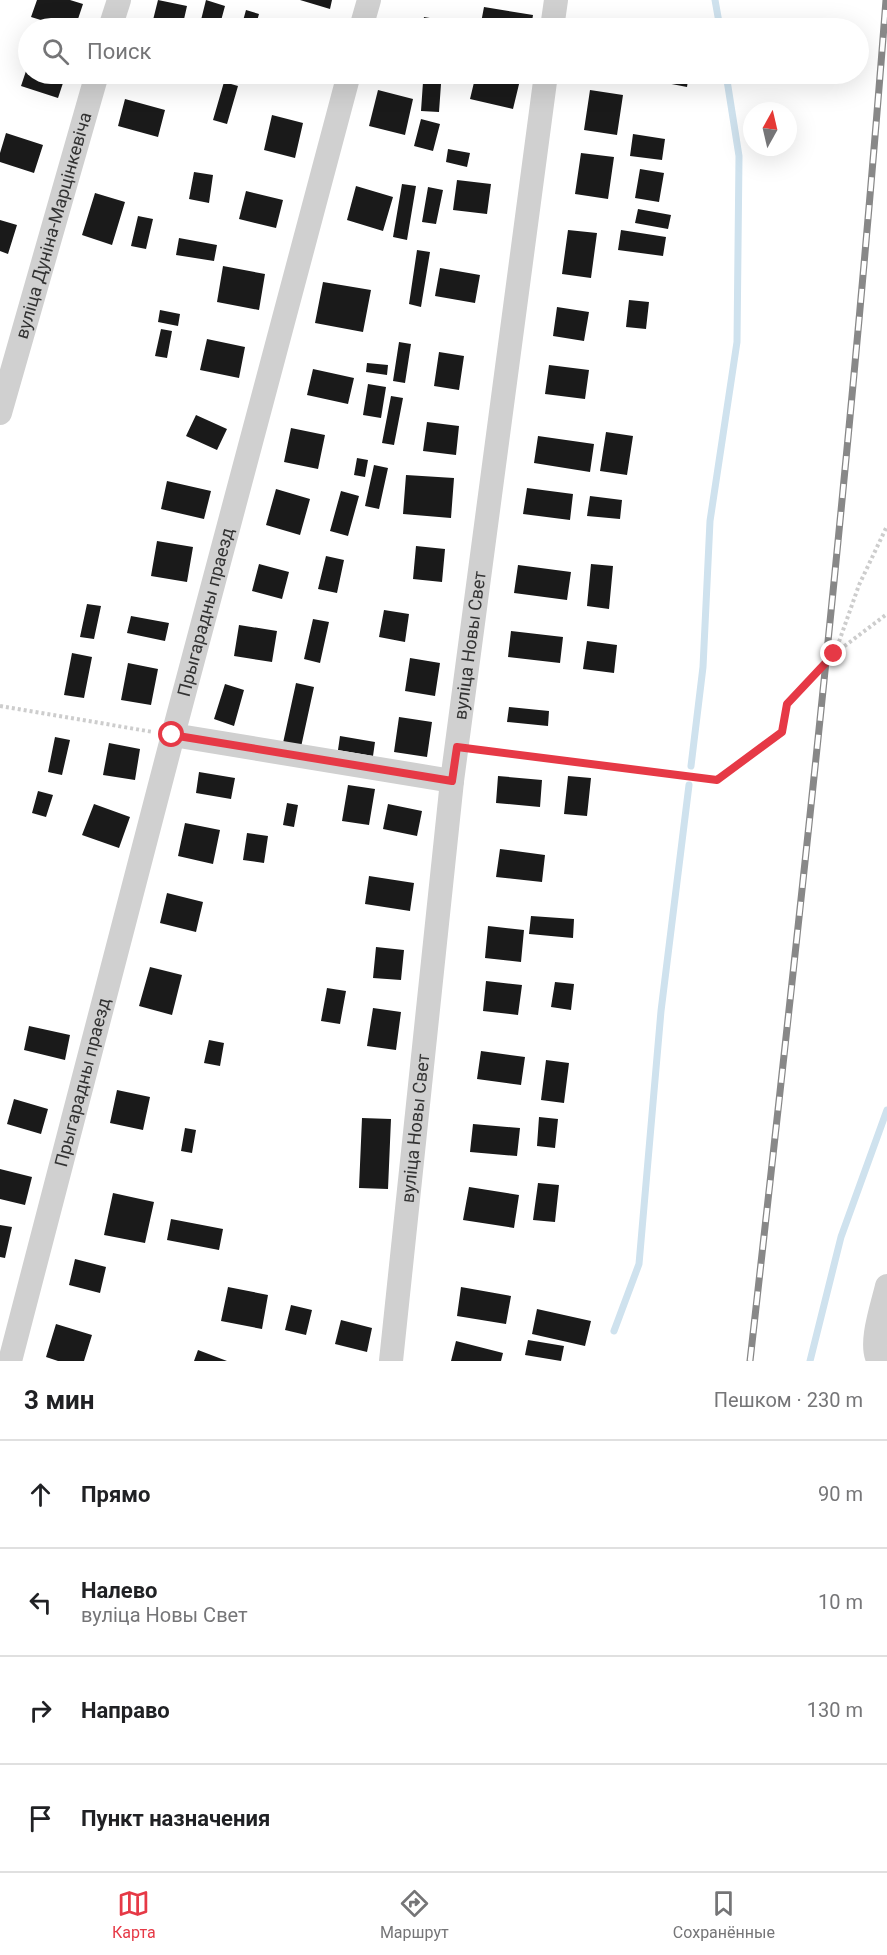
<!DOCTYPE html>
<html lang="ru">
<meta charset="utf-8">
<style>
body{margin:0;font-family:Roboto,sans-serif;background:#f6f6f6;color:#202124}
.compass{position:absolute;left:743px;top:102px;width:54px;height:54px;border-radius:50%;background:#fff;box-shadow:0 6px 24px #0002;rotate:8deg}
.stop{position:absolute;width:18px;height:18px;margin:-14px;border:4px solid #e63946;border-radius:50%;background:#fff}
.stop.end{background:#e63946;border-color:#fff;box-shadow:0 2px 6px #0008}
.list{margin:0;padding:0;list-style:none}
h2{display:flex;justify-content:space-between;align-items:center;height:78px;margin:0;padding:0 24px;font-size:26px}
h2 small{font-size:20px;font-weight:400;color:#757577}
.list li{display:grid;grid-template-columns:39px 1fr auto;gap:18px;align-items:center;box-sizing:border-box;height:108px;padding:0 24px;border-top:2px solid #e0e0e0}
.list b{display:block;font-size:22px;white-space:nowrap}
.list p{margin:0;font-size:20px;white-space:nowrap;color:#757577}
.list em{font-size:20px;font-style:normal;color:#757577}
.icon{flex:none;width:33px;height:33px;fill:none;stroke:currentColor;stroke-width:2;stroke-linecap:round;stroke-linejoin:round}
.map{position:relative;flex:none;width:887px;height:1361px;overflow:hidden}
.search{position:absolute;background:#fff;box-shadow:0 6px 24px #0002;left:18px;right:18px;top:18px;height:66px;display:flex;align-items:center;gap:15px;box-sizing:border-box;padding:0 21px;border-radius:33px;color:#757577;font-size:22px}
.sheet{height:510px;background:#fff}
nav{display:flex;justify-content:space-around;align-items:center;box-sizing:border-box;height:84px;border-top:2px solid #e0e0e0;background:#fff;font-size:16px;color:#757577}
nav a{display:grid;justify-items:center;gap:3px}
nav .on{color:#e63946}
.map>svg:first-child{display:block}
</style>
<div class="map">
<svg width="887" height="1361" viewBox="0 0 887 1361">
<rect width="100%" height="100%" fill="#fff"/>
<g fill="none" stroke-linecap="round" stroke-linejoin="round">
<!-- stream -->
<path stroke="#cfe2ee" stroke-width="7" d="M715,0L720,28
M691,766L703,667L710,521L737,342L739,156L726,74
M614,1331L639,1264L661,1011L689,785
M810,1361L841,1237L887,1110"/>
</g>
<!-- building -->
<path fill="#1a1a1a" d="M37,0H70L83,4L75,28H67L31,17Z
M158,0L187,6L182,28H151Z
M206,0L225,6L219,28H199Z
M300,0H332L330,9Z
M484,7L533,15L531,28H480Z
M246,10L259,14L255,28H241Z
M424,17L453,22L452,28H422Z
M28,65V74H66L58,98L21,86Z
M476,74H494L520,80L513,109L470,99Z
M658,74H689L687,87L656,81Z
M224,82L238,86L227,124L213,120Z
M423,82L441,84L439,112L421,111Z
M378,90L413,99L405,135L369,126Z
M590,90L623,95L617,135L584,130Z
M125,99L165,110L158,137L118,126Z
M272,115L303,123L295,158L264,150Z
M421,119L440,124L433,151L414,146Z
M6,133L43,145L34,173L0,162V153Z
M633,134L665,139L662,160L630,156Z
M448,149L470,153L467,167L446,162Z
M581,153L614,157L608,199L575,194Z
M640,169L664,173L659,202L635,198Z
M194,172L213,175L209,203L189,199Z
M457,180L491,184L487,214L453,210Z
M402,184L416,186L407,240L393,237Z
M356,186L393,197L383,231L347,220Z
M428,187L443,190L436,224L422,222Z
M246,191L283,200L276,228L239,219Z
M95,193L125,202L112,245L82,235Z
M638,209L671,215L668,229L635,223Z
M138,216L153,219L146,249L131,246Z
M0,220L17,225L8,254L0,251Z
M568,230L597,233L591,278L562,274Z
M621,230L666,237L663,256L618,250Z
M179,238L217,245L214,261L176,255Z
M417,250L430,252L421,307L409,304Z
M223,266L265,274L259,310L217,302Z
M440,268L480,275L475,303L435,296Z
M323,282L371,290L363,332L315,323Z
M629,300L649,302L646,329L626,327Z
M557,307L589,312L584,341L553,336Z
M160,310L180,314L178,326L158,322Z
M161,329L172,331L167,358L155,356Z
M207,339L245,347L239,378L200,370Z
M399,342L411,344L405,383L393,381Z
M439,352L464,356L459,390L434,386Z
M367,363L388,365L387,375L366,372Z
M549,365L589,370L585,399L545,394Z
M313,369L354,378L348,404L307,395Z
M368,384L386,387L381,418L363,415Z
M391,396L403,398L394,445L382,443Z
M196,415L227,429L217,450L186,436Z
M427,422L459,426L456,455L423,451Z
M291,428L325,435L318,469L284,462Z
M606,432L633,436L627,475L600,471Z
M538,436L594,444L590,472L534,463Z
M357,458L368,460L365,477L354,475Z
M374,465L388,468L379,509L365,506Z
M406,475L454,478L451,518L403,514Z
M167,481L211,491L204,519L161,509Z
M527,488L573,494L570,520L523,514Z
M276,489L310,499L300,535L266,525Z
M341,491L359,496L348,536L330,531Z
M590,496L622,500L620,519L587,516Z
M157,541L193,547L187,582L151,576Z
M416,546L445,549L442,582L413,579Z
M326,556L344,560L337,593L318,589Z
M259,564L289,572L282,599L252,591Z
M591,564L613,566L609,609L587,606Z
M518,565L571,572L567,600L514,593Z
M87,604L101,606L94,639L80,637Z
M384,610L409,614L405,642L379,637Z
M131,616L169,623L165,641L127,633Z
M313,619L329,622L320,663L304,659Z
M239,625L277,631L272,662L234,656Z
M511,631L563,637L560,663L508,657Z
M587,641L617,645L614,673L583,669Z
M72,653L92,657L84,698L64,695Z
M410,658L440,663L435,696L405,691Z
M128,663L158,669L151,705L121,700Z
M296,683L314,687L301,747L283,743Z
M225,684L244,690L234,726L214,719Z
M509,707L549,711L548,726L507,722Z
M399,717L432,722L427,757L394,752Z
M340,736L375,742L373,756L338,750Z
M55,737L70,740L62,775L48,772Z
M109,743L140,749L135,780L103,775Z
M199,772L235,778L231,799L196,793Z
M498,776L542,780L540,807L496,803Z
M568,776L591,778L587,816L564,814Z
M348,785L375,789L369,825L342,821Z
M38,791L53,795L46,817L32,813Z
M287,803L298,805L294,827L283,825Z
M94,804L130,817L119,848L82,835Z
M388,804L422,811L417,836L383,829Z
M185,823L220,830L213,864L178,856Z
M247,833L268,836L264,863L243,860Z
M500,849L545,855L542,882L496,877Z
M369,876L414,883L410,911L365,904Z
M167,893L203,902L196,932L160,923Z
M531,916L574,919L573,938L529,934Z
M488,926L524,930L521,962L485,958Z
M376,947L404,950L401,980L373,978Z
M150,967L182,975L172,1015L139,1006Z
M486,981L522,985L518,1015L483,1011Z
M555,982L574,984L571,1010L551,1007Z
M327,988L346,991L340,1024L321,1021Z
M373,1008L401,1012L396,1050L367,1046Z
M29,1026L70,1035L65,1060L24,1050Z
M209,1040L224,1043L220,1066L204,1063Z
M481,1051L525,1057L521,1085L477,1079Z
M546,1060L569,1063L564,1103L541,1100Z
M117,1090L150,1097L143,1130L110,1123Z
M14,1099L48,1109L41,1134L7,1124Z
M539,1117L558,1119L555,1148L537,1146Z
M362,1118L391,1119L388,1189L359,1188Z
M473,1124L520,1128L517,1156L470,1152Z
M185,1128L196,1130L192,1153L181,1151Z
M0,1169L32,1177L25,1205L0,1199Z
M538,1183L559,1185L555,1222L533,1220Z
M469,1187L519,1195L514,1228L463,1220Z
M113,1193L154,1202L145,1243L104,1235Z
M171,1219L223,1229L219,1250L167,1240Z
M0,1225L12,1227L5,1258L0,1257Z
M75,1259L106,1267L100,1293L69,1285Z
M228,1287L268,1295L262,1329L221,1321Z
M461,1287L511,1296L506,1324L457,1316Z
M291,1305L312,1310L306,1335L285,1330Z
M537,1309L591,1321L585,1346L532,1334Z
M341,1320L372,1328L367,1352L335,1344Z
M56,1324L92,1335L84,1361H58L46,1357Z
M528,1340L564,1346L561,1361L525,1355Z
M456,1341L503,1353L501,1361H451Z
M198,1350L227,1361H194Z"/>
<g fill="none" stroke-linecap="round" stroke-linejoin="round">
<!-- path -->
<path stroke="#cdcdcd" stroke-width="4" stroke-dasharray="3 3" stroke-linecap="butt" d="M835,653L859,585L887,526
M0,706L153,732
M478,750L717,780L782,732L787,703L834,654L887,614"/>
<!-- street -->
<g stroke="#d0d0d0" stroke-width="24">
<path d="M110,28L119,0"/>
<path d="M361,28L369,0"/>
<path d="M552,28L556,0"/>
<path id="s1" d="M0,413L97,74"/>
<path d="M173,735L452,781"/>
<path id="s2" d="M10,1361L173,735L349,74"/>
<path id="s3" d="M391,1361L452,781L546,74"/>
<path d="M879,1361C868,1346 883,1304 887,1286"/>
</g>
<defs>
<path id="rail" d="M750,1361C801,908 851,454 886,0"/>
</defs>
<!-- rail casing -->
<use href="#rail" stroke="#888" stroke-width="7"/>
<!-- rail -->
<use href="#rail" stroke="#fff" stroke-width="4.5" stroke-dasharray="14" stroke-linecap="butt"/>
</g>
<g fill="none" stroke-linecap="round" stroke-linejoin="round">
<!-- route -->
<path stroke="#e63946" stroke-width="8" d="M172,735L452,781L457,747L717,780L782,732L787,704L834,654"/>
</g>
<g text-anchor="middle" stroke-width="6" stroke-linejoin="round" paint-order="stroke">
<!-- street labels -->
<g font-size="18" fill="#333" stroke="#fff">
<text dy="6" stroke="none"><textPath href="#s1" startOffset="195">вуліца Дуніна-Марцінкевіча</textPath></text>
<text dy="6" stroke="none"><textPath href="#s2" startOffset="774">Прыгарадны праезд</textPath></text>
<text dy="6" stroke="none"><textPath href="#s3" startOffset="720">вуліца Новы Свет</textPath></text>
<text dy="6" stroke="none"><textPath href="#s2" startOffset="288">Прыгарадны праезд</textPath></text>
<text dy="6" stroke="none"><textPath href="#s3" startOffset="234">вуліца Новы Свет</textPath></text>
</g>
</g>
</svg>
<svg class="compass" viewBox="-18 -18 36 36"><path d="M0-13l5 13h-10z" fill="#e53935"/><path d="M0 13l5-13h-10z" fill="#757577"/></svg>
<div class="stop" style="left:172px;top:735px"></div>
<div class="stop end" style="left:834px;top:654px"></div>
<div class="search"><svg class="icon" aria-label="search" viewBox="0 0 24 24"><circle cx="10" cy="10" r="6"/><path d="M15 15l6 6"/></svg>Поиск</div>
</div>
<section class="sheet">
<h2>3 мин<small>Пешком · 230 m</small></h2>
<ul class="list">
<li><svg class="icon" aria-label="ahead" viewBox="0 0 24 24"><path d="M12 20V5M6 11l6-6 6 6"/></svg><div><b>Прямо</b></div><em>90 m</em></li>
<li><svg class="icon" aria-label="left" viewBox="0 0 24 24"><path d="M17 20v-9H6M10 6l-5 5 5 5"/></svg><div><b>Налево</b><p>вуліца Новы Свет</p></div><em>10 m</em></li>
<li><svg class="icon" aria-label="right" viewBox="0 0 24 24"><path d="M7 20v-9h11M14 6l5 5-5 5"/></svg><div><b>Направо</b></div><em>130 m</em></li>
<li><svg class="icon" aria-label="arrive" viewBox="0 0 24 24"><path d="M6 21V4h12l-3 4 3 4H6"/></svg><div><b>Пункт назначения</b></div></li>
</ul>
</section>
<nav>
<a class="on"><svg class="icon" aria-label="map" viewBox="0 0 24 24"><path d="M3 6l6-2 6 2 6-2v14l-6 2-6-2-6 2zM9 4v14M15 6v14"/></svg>Карта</a>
<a><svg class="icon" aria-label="directions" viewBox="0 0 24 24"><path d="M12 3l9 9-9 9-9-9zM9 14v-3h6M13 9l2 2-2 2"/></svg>Маршрут</a>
<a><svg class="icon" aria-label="saved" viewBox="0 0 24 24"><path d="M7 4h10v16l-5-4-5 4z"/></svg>Сохранённые</a>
</nav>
